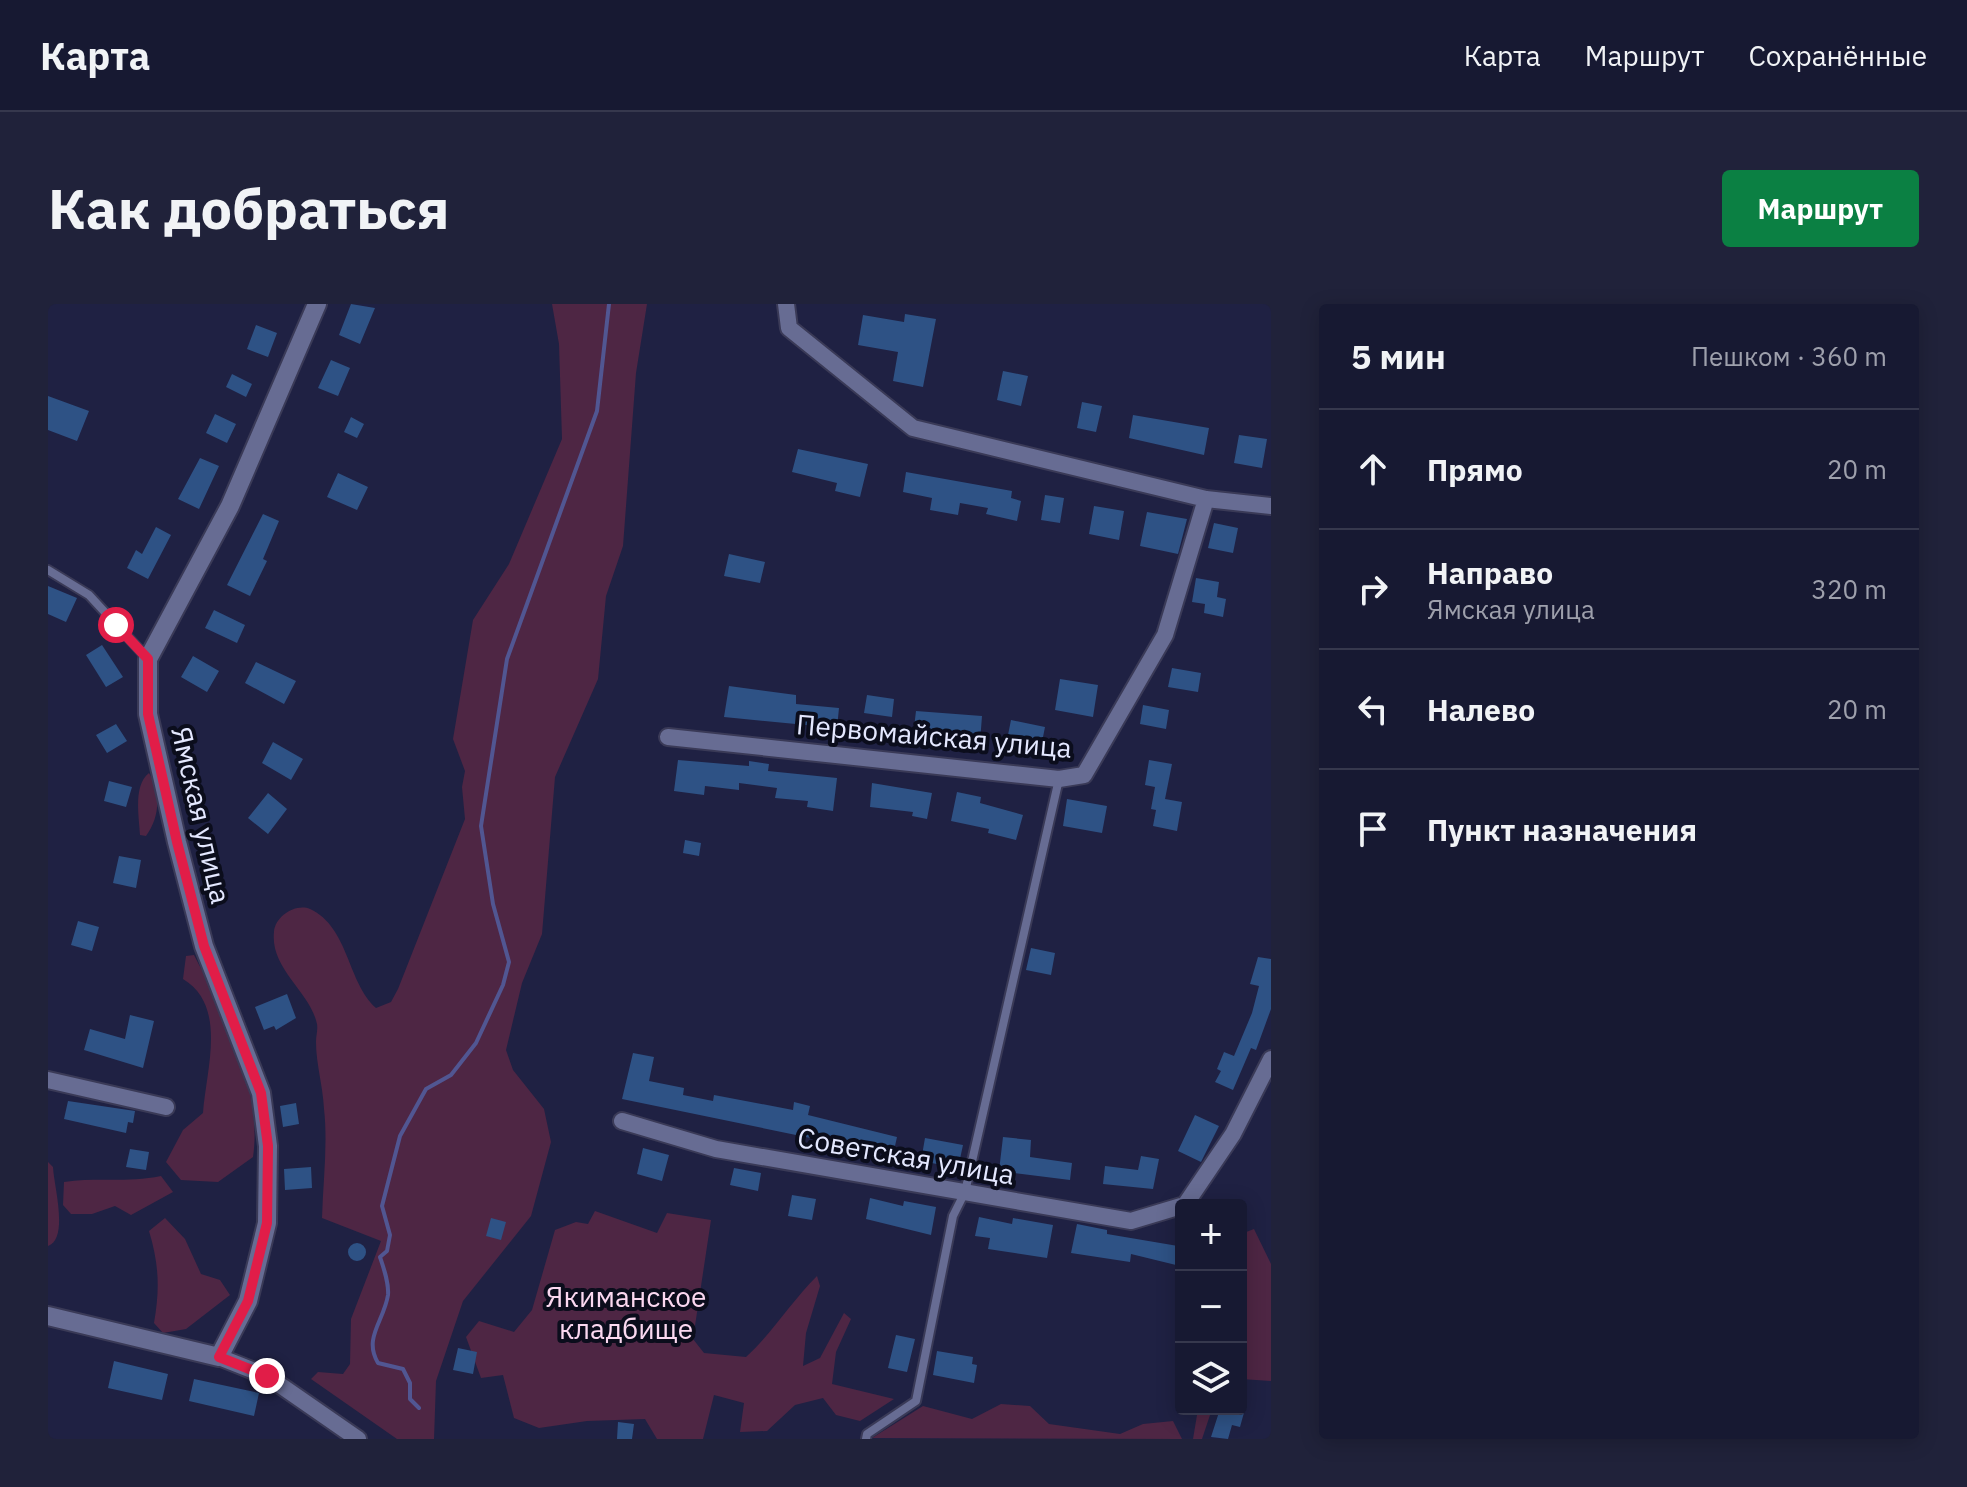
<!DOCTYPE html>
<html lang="ru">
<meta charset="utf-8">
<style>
body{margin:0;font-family:"IBM Plex Sans",sans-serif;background:#20223a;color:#f1f3f6}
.controls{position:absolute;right:24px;bottom:24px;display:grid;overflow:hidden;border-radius:8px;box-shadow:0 4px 20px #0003}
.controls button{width:72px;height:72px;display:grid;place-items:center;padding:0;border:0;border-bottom:2px solid #36384d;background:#171932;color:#f1f3f6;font:40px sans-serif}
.stop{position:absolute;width:24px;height:24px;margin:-18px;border:6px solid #e11d48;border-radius:50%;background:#fff}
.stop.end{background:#e11d48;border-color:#fff;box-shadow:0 2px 8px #0008}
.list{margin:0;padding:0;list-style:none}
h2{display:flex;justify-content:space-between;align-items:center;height:104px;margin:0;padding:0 32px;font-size:34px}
h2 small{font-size:26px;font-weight:400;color:#9ea0ac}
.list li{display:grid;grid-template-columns:52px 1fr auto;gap:24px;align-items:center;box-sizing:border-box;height:120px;padding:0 32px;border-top:2px solid #36384d}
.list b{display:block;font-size:30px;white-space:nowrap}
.list p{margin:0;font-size:26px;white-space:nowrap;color:#9ea0ac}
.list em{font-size:26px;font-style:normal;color:#9ea0ac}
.icon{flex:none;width:44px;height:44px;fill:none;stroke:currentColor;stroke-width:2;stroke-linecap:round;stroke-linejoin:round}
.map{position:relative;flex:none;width:1223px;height:1135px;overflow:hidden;border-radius:8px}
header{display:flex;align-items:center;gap:48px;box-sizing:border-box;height:112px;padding:0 40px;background:#171932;border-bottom:2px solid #36384d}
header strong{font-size:38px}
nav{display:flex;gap:44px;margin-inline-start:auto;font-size:28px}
.intro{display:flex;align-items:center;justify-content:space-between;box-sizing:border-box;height:192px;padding:0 48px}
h1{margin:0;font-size:56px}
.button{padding:20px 36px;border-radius:8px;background:#0b8043;color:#fff;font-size:28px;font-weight:700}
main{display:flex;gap:48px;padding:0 48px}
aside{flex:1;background:#171932;border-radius:8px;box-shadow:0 4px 20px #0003}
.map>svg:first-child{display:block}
</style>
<header>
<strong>Карта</strong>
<nav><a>Карта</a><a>Маршрут</a><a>Сохранённые</a></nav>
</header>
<div class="intro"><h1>Как добраться</h1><a class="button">Маршрут</a></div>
<main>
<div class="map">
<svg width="1223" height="1135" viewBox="0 0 1223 1135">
<rect width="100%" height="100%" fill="#1f2143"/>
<!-- green -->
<path fill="#4e2644" d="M504,0H599L588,69L575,242L558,292L550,375L507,473L494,630L474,679L458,746L465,766L496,805L503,838L483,912L415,997L388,1077L386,1135H349L263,1075L270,1068L295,1070L302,1060L303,1015L333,937L274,914C275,878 280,840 276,805C275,782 268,760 268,738C268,732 270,726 269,720C262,687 222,665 226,628C227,612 248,599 262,605C301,623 299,678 328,704L343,698L350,685L417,515L414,483L417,467L405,435L425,316L461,260L514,135L511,40Z
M101,469C113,489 112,513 98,532L92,531C91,513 85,481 101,469Z
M146,651C176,709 215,787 205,853L170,878L133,876L118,858L135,826L155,809C158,766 180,702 135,675L138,652Z
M0,858L5,863C6,883 21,934 0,942Z
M113,872L125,888L83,911L67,902L44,910H23L15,901L16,878C49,873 79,879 113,872Z
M547,907L609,929L619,909L663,916L645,1035L656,1049L698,1053C725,1028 743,998 769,972L772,982L758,1029L755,1062L772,1054L796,1009L803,1015L788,1048L784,1080L846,1095L812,1117L788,1111L775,1094L747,1101L719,1127L692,1128L696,1099L666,1091L655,1135H609L597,1115L539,1117L491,1124L466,1114L455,1071L433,1074L418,1033L431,1017L466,1028L484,1006L507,926L528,918L540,920Z
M117,914L137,935L153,970L172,976L182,991L138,1025L115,1029L106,1019C112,985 111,960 101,927Z
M1206,925L1223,960V1077L1193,1075V930Z
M953,1100L982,1102L1001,1120L1072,1130L1095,1120L1125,1117L1134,1135L824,1134L875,1102L924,1115Z
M1150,1105H1164L1154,1135H1145Z"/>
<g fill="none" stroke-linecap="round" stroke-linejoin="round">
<!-- stream -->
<path stroke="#515692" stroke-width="4" d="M371,1104L362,1095V1079L355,1065L330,1059C315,1034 336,1017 340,991C341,979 336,965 332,953L339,947L342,931L334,902L352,832L378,785L403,771L428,739L455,681L461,658L445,600L433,522L459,355L549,107L561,0"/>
</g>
<!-- building -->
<path fill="#2e5285" d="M303,0L327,4L312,40L291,31Z
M857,10L888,15L875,83L845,77L850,48L810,41L815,11L856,18Z
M208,21L229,29L220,53L199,45Z
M283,56L302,64L290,92L270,84Z
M955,67L980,72L973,102L949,96Z
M184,70L204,80L198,93L178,83Z
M0,92L41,107L29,137L0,126Z
M1034,98L1054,102L1048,128L1029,124Z
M167,110L188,120L179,139L158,129Z
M1085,111L1161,124L1156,151L1081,134Z
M303,113L316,120L309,134L296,128Z
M1191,131L1219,135L1214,164L1186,159Z
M750,145L820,160L812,193L787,187L789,179L744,168Z
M152,154L171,162L151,205L130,195Z
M858,168L964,187L963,194L973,197L969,217L938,210L940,204L912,199L910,211L882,206L884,194L855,188Z
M290,169L320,183L309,206L279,193Z
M997,191L1016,194L1012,219L993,216Z
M1046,202L1076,207L1071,236L1041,230Z
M1099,208L1139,215L1130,250L1092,242Z
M215,210L231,217L215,255L219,257L202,292L179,281Z
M1166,219L1190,224L1185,249L1160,244Z
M108,223L123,231L100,275L79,264L88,246L94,250Z
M681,250L717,258L712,279L676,272Z
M1148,274L1171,278L1169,293L1178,295L1175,313L1156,309L1157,300L1144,298Z
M0,282L29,294L18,318L0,310Z
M166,306L197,321L189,339L157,324Z
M54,341L75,373L58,383L38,351Z
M145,352L171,367L159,388L133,373Z
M208,358L248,377L236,400L197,379Z
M1124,364L1153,369L1150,388L1120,383Z
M1012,375L1050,381L1045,413L1007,406Z
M681,382L748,391V400L791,404L789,424L676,413Z
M819,391L846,395L844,413L816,409Z
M1095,401L1121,406L1118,425L1092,420Z
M868,407L934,412L932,438L865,432Z
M963,416L997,423L992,448L958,441Z
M68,420L79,437L59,449L48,431Z
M225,438L255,455L243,476L214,459Z
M630,456L701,462V457L721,460L720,467L789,474L785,507L759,503L760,497L727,494L729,484L691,479V486L657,482L656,491L626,487Z
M1101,456L1124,460L1117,495L1134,498L1129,527L1105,522L1108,506L1103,505L1107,483L1097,481Z
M61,477L84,483L78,503L56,497Z
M824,479L884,489L879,515L864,512L865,508L822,503Z
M909,488L933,493L932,499L975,511L968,536L940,529L941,525L903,517Z
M220,489L239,505L220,530L200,514Z
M1019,495L1059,502L1054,529L1015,522Z
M637,536L653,539L651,552L635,549Z
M71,552L93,556L88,584L65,579Z
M30,617L51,623L44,647L23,641Z
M983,644L1007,649L1003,671L978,666Z
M1210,653L1223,655V705L1208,746L1203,744L1185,786L1167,778L1173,767L1169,765L1176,748L1186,752L1204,709L1211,682L1202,680Z
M239,690L248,714L228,726L226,722L216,726L207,703Z
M82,711L106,717L95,764L36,746L42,725L77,735Z
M585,749L606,753L601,777L636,784L635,791L665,797L666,791L745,806L746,798L762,802L760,811L849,833L845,851L574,795Z
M20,797L87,807L85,819L80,818L78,829L16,815Z
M248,799L251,820L235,823L232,802Z
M1147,811L1171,822L1153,858L1130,847Z
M955,833L983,836L982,853L1024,859L1022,876L951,867Z
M877,834L915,841L910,864L873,857Z
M595,844L621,851L614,877L589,870Z
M82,845L101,848L98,866L78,863Z
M1093,852L1111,855L1105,885L1055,880L1057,862L1090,866Z
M263,863L264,884L237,886L236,865Z
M686,864L713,869L710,887L682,881Z
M744,891L768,895L764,916L740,912Z
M822,894L855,902L856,897L888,903L883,931L818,915Z
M931,913L964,920L965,914L1005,921L999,954L940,945L942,934L927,932Z
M443,914L458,918L453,936L438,932Z
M1029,920L1059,926V930L1130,942L1128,961L1083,950L1082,958L1023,949Z
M300 948a9 9 0 1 1 18 0a9 9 0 1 1-18 0Z
M848,1031L867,1035L859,1068L840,1064Z
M410,1044L429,1048L425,1070L405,1066Z
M889,1047L925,1053L924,1060L929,1061L926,1079L885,1071Z
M66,1057L120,1070L114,1096L60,1084Z
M146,1075L211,1089L206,1112L141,1097Z
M1172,1105H1197L1192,1123L1184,1121L1180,1135L1163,1133Z
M570,1118L586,1120L584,1135H569Z"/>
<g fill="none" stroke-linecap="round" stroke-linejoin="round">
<defs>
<path id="service" d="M0,266L41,291L100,355
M818,1135L819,1130L868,1097L905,912L917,888L1011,475"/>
<path id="minor" d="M738,0L741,24L865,124L1158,195L1223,202
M620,433L1011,475L1036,471L1117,331L1158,195
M0,776L118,803
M574,817L668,845L1083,917L1133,902
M1137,901L1185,830L1223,755
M171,1053L219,1072L310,1135"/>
<path id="tertiary" d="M0,1012L171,1053L200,997L219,919L220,842L213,789L156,642L129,538L100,410V355L182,202L269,0"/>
</defs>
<!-- service casing -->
<use href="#service" stroke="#3a3a57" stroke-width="12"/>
<!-- minor casing -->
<use href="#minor" stroke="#3a3a57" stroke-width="20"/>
<!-- tertiary casing -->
<use href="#tertiary" stroke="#3a3a57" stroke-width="22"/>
<!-- service -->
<use href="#service" stroke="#676c93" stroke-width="8"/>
<!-- minor -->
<use href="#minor" stroke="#676c93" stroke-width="16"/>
<!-- tertiary -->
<use href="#tertiary" stroke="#676c93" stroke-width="18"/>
</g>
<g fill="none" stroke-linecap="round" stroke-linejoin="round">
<!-- route -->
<path stroke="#e11d48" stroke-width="10" d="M68,321L100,355V410L129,538L156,642L213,789L220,842L219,919L200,997L171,1053L219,1072"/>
</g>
<g text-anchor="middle" stroke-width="8" stroke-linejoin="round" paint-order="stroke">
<!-- street labels -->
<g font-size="28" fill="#e4e8ff" stroke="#0b0d1c">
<text transform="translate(886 432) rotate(5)" y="10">Первомайская улица</text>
<text transform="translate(153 511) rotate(77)" y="10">Ямская улица</text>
<text transform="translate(858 852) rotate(10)" y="10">Советская улица</text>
</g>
<!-- park labels -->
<g font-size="28" fill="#fbd8f0" stroke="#0b0d1c">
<text x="578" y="1003">Якиманское<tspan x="578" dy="32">кладбище</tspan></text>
</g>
</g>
</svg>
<div class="controls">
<button>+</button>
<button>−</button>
<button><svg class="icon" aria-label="layers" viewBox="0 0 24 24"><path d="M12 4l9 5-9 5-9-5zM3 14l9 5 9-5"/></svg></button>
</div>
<div class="stop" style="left:68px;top:321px"></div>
<div class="stop end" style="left:219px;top:1072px"></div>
</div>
<aside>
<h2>5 мин<small>Пешком · 360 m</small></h2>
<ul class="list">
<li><svg class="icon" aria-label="ahead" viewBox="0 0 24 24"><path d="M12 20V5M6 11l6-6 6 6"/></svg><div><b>Прямо</b></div><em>20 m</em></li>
<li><svg class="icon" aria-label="right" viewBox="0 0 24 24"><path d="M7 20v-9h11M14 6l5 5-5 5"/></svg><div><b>Направо</b><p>Ямская улица</p></div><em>320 m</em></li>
<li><svg class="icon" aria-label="left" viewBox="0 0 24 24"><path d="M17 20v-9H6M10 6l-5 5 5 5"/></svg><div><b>Налево</b></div><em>20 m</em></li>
<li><svg class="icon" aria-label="arrive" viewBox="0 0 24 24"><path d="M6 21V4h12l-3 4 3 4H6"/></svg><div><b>Пункт назначения</b></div></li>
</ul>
</aside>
</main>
